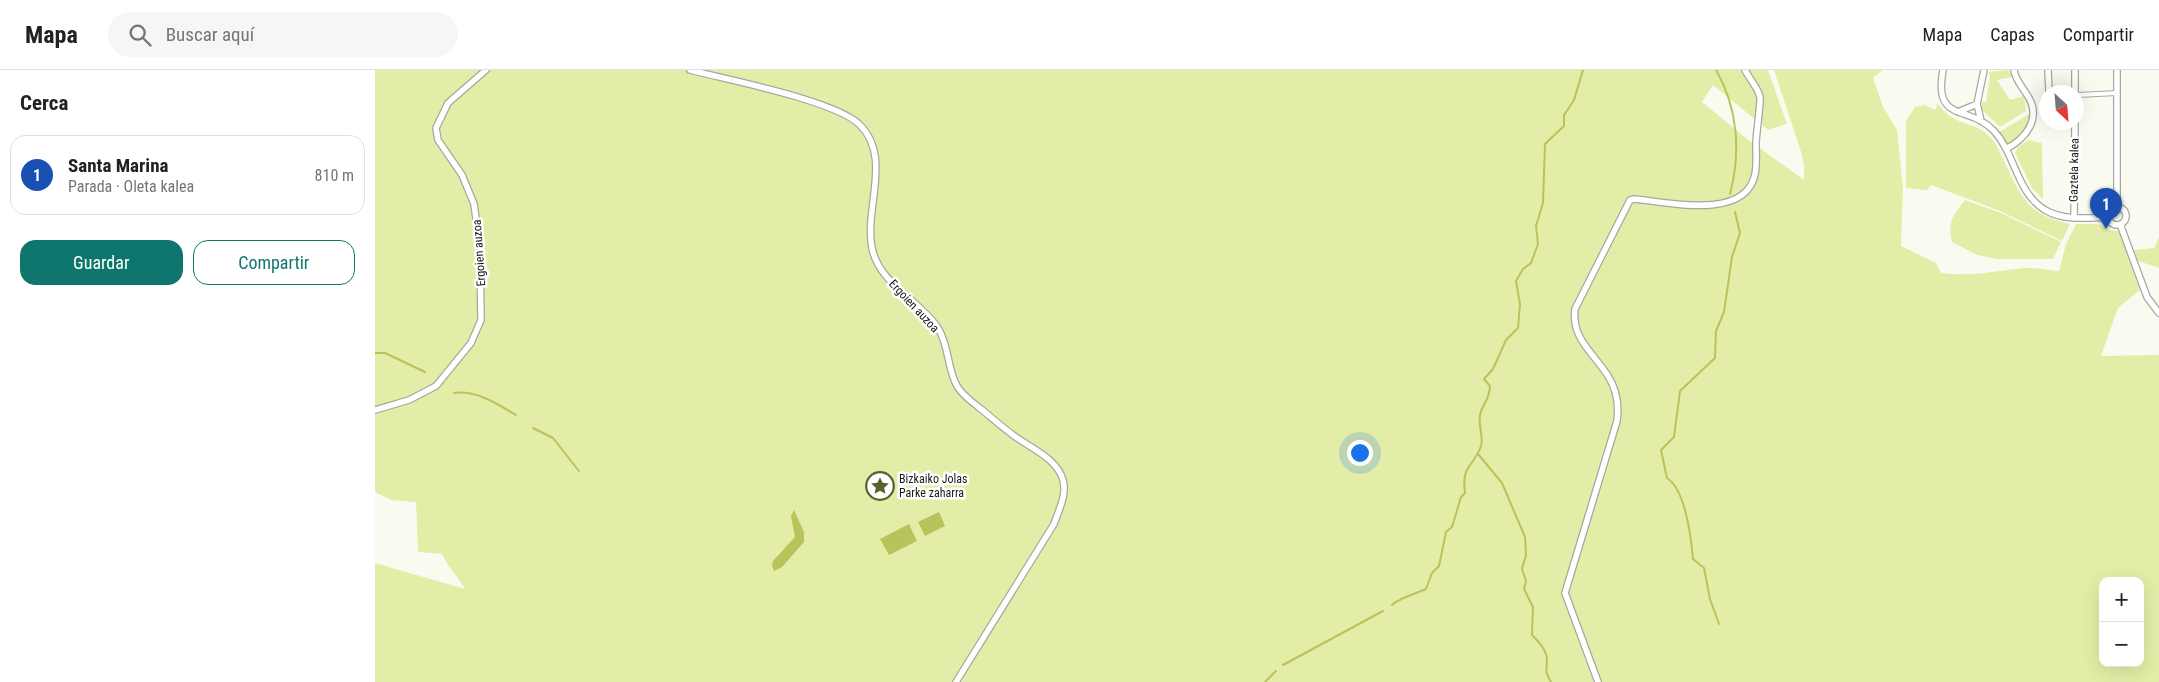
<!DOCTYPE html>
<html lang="es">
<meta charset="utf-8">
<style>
body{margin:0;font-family:"Roboto Condensed",sans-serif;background:#f6f6f6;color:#202124}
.controls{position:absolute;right:15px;bottom:15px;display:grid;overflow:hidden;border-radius:10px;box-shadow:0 5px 20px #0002}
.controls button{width:45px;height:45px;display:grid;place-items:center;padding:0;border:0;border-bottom:1px solid #e0e0e0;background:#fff;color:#202124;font:25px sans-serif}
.compass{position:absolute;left:1664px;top:15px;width:45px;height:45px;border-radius:50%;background:#fff;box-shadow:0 5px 20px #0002;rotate:154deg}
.you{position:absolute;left:984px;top:382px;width:18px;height:18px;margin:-12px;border:4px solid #fff;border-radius:50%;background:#1a73e8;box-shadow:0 0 0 8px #1a73e833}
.badge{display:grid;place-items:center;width:32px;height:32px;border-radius:50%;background:#0f766e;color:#fff;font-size:16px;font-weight:700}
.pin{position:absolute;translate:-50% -41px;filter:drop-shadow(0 1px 2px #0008)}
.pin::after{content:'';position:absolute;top:26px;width:18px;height:15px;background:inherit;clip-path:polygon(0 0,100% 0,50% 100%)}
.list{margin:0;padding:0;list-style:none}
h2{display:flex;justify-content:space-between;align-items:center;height:65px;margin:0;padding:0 20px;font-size:21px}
h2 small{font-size:16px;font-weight:400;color:#757577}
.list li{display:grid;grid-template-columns:32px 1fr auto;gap:15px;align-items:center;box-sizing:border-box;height:80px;margin:0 10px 10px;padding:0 10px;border:1px solid #e0e0e0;border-radius:15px}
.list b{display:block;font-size:19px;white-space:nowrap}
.list p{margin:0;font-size:16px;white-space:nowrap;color:#757577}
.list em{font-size:16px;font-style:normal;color:#757577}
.actions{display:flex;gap:10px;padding:15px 20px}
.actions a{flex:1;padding:11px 0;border:1px solid #0f766e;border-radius:15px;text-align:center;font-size:18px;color:#0f766e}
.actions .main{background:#0f766e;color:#fff}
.icon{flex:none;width:28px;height:28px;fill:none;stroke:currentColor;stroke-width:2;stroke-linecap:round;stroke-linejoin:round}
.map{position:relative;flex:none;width:1784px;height:612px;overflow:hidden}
header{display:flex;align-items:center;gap:30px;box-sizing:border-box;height:70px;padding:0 25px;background:#fff;border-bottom:1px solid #e0e0e0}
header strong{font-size:24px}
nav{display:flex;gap:28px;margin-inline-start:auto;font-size:18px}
.search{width:350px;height:45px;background:#f6f6f6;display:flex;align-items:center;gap:12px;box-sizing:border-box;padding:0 18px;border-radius:28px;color:#757577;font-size:19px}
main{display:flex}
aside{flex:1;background:#fff}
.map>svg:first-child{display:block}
</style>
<header>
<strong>Mapa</strong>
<div class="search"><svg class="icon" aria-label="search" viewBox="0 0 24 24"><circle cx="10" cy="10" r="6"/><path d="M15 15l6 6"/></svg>Buscar aquí</div>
<nav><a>Mapa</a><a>Capas</a><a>Compartir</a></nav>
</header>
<main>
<aside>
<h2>Cerca<small></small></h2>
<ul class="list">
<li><span class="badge" style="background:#1a4fb4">1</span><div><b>Santa Marina</b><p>Parada · Oleta kalea</p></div><em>810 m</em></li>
</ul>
<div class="actions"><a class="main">Guardar</a><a>Compartir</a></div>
</aside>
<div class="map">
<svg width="1784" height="612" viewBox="0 0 1784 612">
<rect width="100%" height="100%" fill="#f9fbf1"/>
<!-- green -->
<path fill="#e4eda7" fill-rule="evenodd" d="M0,0H1393L1412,54L1393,60L1338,15L1327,32L1372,69L1429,110V95L1427,85L1399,0H1508L1498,8L1508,37L1522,60L1528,118L1526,176L1561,193L1566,203C1594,207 1620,201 1649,198C1660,197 1673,200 1684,201L1691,174L1701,154H1723L1735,160L1744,161L1765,220L1743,238L1726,286L1784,285V612H0V493L90,519C83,506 73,498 67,484L43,482L41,432L16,430L0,422ZM1728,511H1765V593H1728Z
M1634,0L1637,7L1622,10L1635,30L1649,26L1651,41L1625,57L1606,39L1607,32H1611L1615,7L1614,2Z
M1562,33C1566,37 1570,43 1575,46C1587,55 1602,54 1613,65C1621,72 1625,82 1629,91C1646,127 1653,145 1695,154L1687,171L1625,141L1556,115L1552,120L1531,118V51L1540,37L1549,35L1561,40Z
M1656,43L1651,62L1632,75L1624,62Z
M1653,70L1667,73L1668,129L1657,118L1640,83L1643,77Z
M1590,130L1626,143L1686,172L1678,189H1622L1602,185L1577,172C1572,153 1578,145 1590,130Z
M1784,167V198L1763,191L1759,180L1779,178Z"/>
<!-- water -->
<path fill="#b8c35b" d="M419,440L429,462V472L407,497L399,501L397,496L398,491L420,467L416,446Z
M564,442L570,456L550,466L543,452Z
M534,454L542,471L514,485L505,469Z"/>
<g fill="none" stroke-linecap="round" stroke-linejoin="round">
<!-- stream -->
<path stroke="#b8c35b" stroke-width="2" d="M1341,0C1363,38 1366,82 1355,124
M0,283H10L50,302
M79,323C102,320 122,334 141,345
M158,358L178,368L204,401
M1103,384L1127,413L1150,467L1151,485L1147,499L1151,511L1149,519L1158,537L1157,565C1163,571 1171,579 1172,589C1172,602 1169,599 1176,612
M1017,535C1022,529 1042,523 1051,519L1057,503L1064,496L1071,462L1077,457L1086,427L1090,423C1086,394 1099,397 1106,376C1109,368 1103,356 1105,345C1107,333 1114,333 1115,316L1109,309L1118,299L1131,270L1143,258L1145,234L1141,211L1148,199L1156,193L1163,174L1161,156L1168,133L1170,74L1189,56V45L1199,30L1208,0
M1344,554L1335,529L1329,498L1318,489C1316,467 1311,420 1292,408L1286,380L1299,367L1305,321L1340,288L1341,261L1349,242L1357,187L1365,163L1360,142
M908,595L1008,541
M890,612L901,601"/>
<defs>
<path id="pedestrian" d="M1702,29L1703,25L1742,23"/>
<path id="minor" d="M315,0C353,10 458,30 484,54C518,87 489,137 497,178C504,214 545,230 563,258C574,275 572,298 582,316C587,325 597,332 606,339C617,348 627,357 638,365C655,378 682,388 688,410C692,425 684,439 679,454L581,612
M1568,0C1558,54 1594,34 1619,61C1641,85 1641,122 1670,140C1689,151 1712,148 1734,147
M1673,0L1674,22
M1700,0V22
M1583,42L1602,34
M1606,51L1602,34L1609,0
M1631,79C1650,69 1666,50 1654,28C1649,19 1640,10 1639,0
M1742,137V0
M1733 146a9 9 0 1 1 18 0a9 9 0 1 1-18 0Z
M1699,148L1700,52
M1745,154L1772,227L1784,243
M0,340L34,330L61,316L96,273L106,250L105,177L99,134L87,105L63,70L61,58L73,33L111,0
M1223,612L1190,523L1242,351C1244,336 1242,320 1233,306C1219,283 1196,269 1200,239L1255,130L1259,129C1292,132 1371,151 1380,104C1382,95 1381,83 1381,73C1381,65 1386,32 1385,27C1383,18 1374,8 1370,0"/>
</defs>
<!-- pedestrian casing -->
<use href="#pedestrian" stroke="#a6a89f" stroke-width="6"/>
<!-- minor casing -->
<use href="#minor" stroke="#a6a89f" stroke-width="8"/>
<!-- pedestrian -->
<use href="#pedestrian" stroke="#fff" stroke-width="4"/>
<!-- minor -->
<use href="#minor" stroke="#fff" stroke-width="5.5"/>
</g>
<!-- icons -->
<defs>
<symbol id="sight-ring" viewBox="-11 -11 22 22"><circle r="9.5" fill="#fff" stroke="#595f2d" stroke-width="1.5"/><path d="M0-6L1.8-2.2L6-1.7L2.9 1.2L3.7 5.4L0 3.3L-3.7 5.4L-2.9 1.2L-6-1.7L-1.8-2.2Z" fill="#595f2d"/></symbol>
</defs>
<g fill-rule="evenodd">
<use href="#sight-ring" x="489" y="400" width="32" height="32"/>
</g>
<g text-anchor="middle" stroke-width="5" stroke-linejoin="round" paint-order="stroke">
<!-- street labels -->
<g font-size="12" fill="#191a16" stroke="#fff">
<text transform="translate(1699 100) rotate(-89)" y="4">Gaztela kalea</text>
<text transform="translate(104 183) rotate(-94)" y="4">Ergoien auzoa</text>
<text transform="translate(539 236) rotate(47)" y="4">Ergoien auzoa</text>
</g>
<!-- poi labels -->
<g font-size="12" fill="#191a16" stroke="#fff" text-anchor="start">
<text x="524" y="413">Bizkaiko Jolas<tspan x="524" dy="14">Parke zaharra</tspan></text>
</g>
</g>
</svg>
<div class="controls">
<button>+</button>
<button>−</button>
</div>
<svg class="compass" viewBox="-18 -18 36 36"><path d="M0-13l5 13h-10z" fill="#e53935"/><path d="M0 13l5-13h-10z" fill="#757577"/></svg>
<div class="you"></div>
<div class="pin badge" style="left:1731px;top:159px;background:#1a4fb4">1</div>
</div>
</main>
